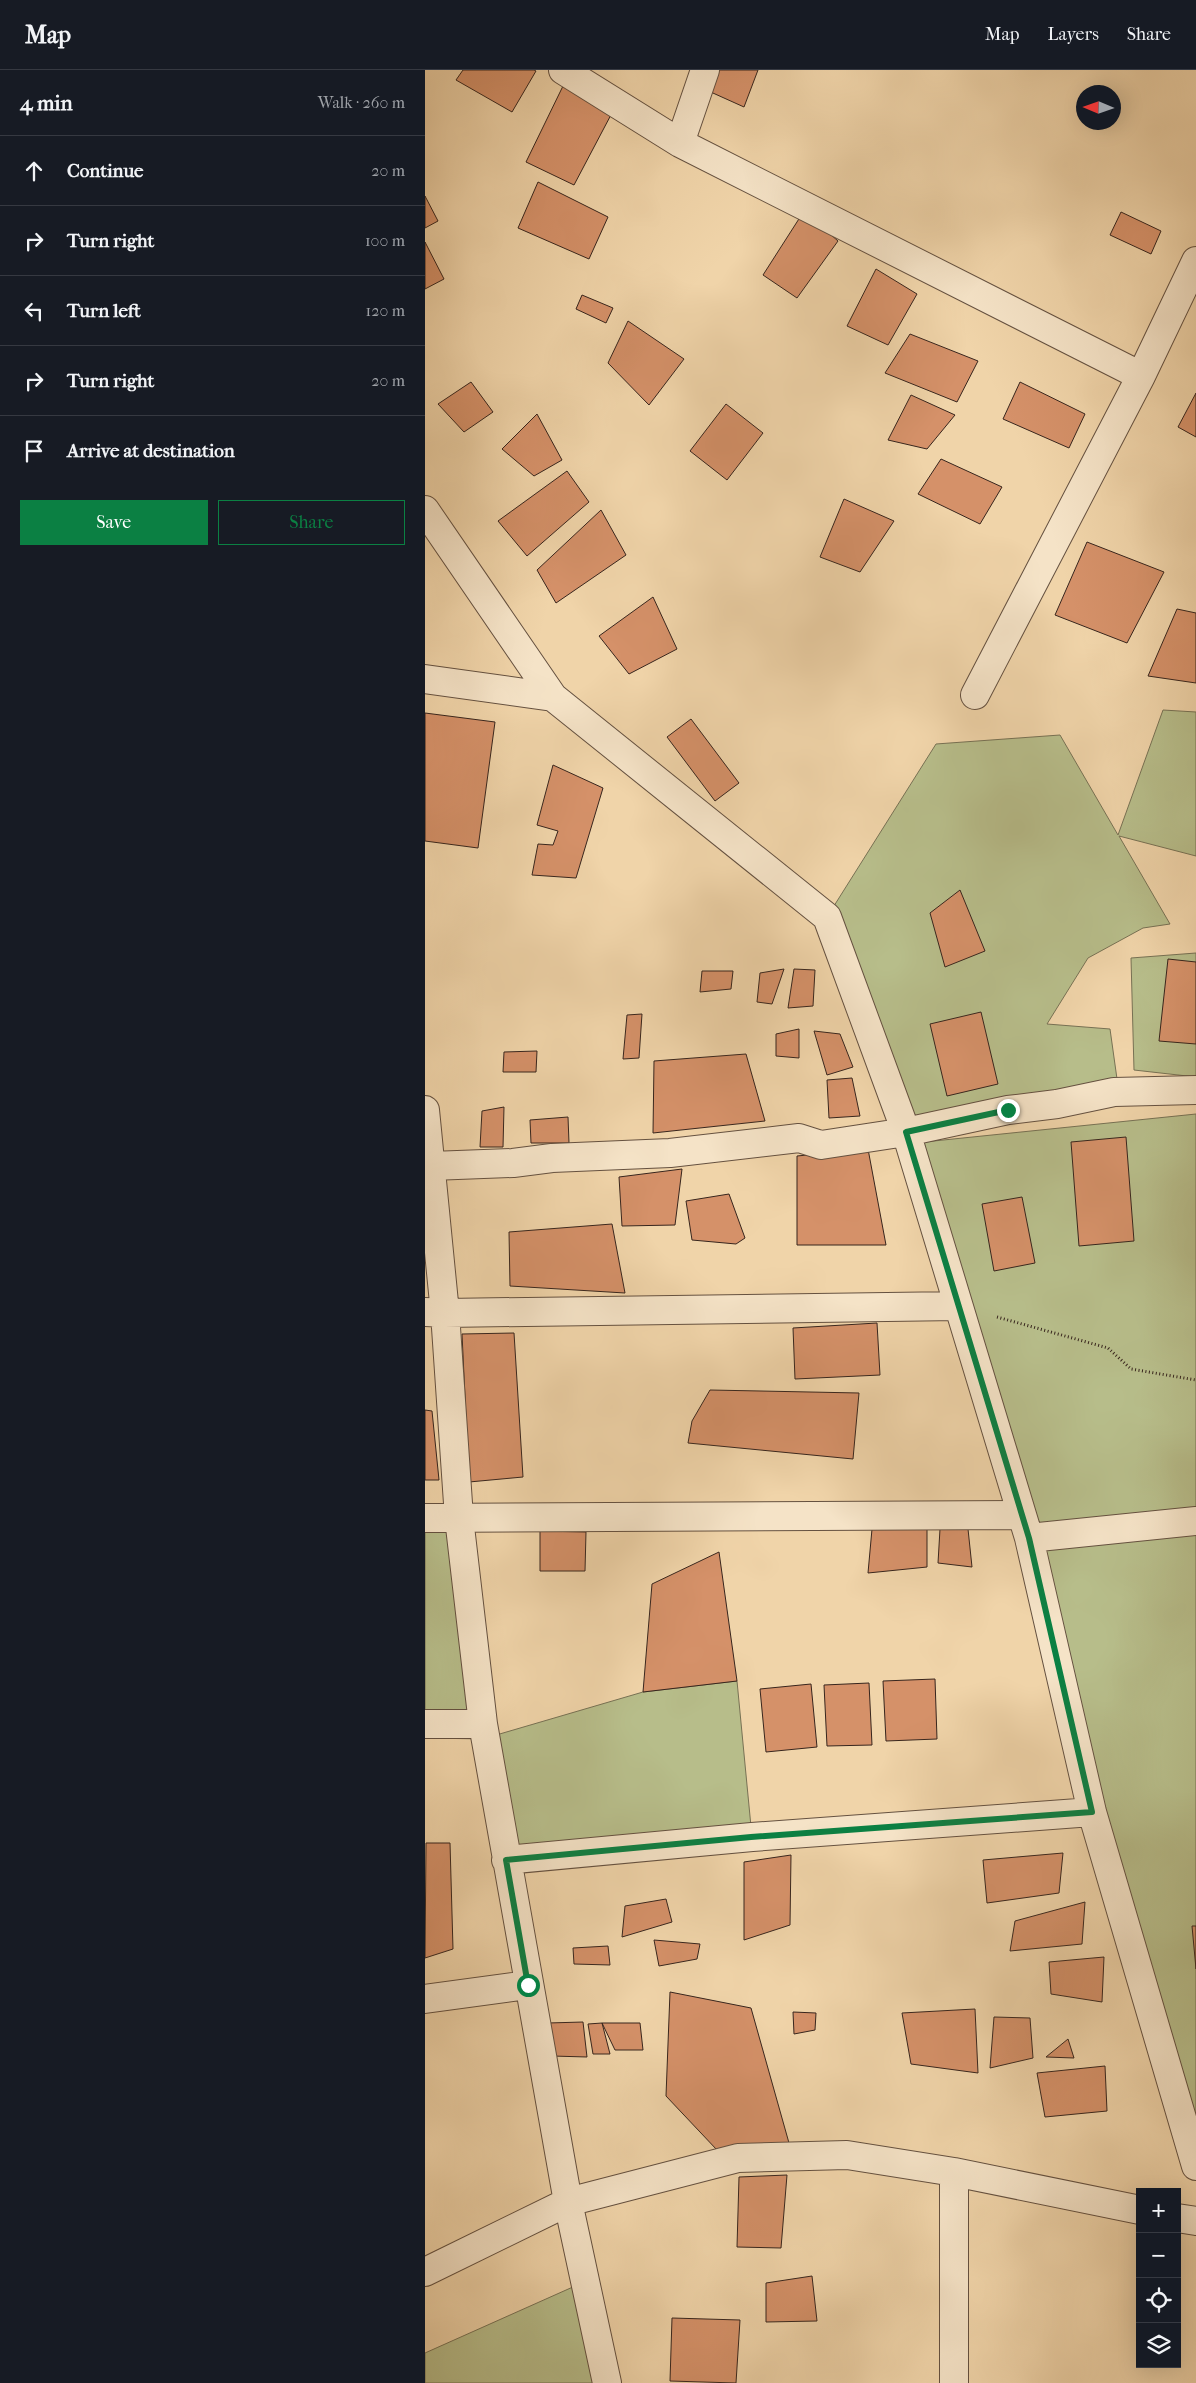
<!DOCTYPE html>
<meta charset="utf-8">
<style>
body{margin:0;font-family:"IM FELL French Canon",serif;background:#242831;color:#f1f3f6}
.controls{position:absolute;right:15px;bottom:15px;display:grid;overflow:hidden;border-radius:0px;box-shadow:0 5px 20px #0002}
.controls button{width:45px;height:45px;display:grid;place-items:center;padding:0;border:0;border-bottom:1px solid #363941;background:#171b24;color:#f1f3f6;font:25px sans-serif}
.compass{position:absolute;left:651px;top:15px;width:45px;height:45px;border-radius:50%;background:#171b24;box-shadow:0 5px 20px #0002;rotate:272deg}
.stop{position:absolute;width:15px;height:15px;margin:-11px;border:4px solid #0b8043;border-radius:50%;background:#fff}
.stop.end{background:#0b8043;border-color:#fff;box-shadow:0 1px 5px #0008}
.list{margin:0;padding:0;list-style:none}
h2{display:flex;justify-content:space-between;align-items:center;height:65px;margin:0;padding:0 20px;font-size:21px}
h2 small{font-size:16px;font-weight:400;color:#9ea1a6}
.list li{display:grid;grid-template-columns:32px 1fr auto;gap:15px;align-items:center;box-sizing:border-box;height:70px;padding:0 20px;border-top:1px solid #363941}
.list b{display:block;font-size:19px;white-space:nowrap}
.list em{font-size:16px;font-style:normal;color:#9ea1a6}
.actions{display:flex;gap:10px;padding:15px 20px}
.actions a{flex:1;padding:11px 0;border:1px solid #0b8043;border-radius:0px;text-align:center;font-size:18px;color:#0b8043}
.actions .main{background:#0b8043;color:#fff}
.icon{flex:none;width:28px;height:28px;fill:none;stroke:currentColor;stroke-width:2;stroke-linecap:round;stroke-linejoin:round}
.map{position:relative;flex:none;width:771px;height:2313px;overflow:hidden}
header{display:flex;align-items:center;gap:30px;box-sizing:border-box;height:70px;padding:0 25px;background:#171b24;border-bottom:1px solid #363941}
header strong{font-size:24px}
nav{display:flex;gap:28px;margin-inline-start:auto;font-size:18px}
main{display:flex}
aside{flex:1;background:#171b24}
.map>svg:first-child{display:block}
</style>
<header>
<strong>Map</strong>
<nav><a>Map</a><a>Layers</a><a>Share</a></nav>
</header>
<main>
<aside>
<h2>4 min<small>Walk · 260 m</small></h2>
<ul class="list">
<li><svg class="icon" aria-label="ahead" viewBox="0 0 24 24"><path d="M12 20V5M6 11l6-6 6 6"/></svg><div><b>Continue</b></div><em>20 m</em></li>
<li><svg class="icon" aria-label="right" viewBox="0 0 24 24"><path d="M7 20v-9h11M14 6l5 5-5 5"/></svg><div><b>Turn right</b></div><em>100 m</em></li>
<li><svg class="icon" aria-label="left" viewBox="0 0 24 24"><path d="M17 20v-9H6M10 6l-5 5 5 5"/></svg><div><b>Turn left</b></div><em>120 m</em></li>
<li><svg class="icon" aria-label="right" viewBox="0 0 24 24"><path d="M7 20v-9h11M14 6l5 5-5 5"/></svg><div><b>Turn right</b></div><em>20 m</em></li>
<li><svg class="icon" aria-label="arrive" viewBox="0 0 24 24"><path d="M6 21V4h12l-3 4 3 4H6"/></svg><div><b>Arrive at destination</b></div></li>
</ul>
<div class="actions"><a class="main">Save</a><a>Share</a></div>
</aside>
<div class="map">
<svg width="771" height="2313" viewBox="0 0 771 2313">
<rect width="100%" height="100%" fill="#f0d4a9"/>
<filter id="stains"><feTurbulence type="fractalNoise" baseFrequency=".004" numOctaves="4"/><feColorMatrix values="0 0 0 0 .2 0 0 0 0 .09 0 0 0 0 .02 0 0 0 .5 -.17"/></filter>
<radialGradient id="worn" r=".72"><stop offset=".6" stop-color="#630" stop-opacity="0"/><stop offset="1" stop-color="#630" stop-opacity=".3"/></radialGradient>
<!-- green -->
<path fill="#b7bd8a" stroke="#777154" d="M738,640L771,642V786L694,766L745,854L718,858L663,888L622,954L685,959L693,1016L487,1049L402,847L511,674L635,665L693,765Z
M771,883V1007L709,1000L706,888Z
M771,1044V2096L533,1236L499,1072Z
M0,1448H34L61,1668L218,1622L312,1611L327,1767L81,1790L61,1669L0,1668Z
M159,2212L182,2313H0V2283Z"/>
<!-- building -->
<path fill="#d59169" stroke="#37251d" d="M38,0H109L111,1L87,42L31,10Z
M286,0H333L319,37L279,19Z
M138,16L188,41L149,115L101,92Z
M113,112L183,147L164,189L93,158Z
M0,126L13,151L0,158Z
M379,141L413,171L372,228L338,205Z
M696,142L736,161L726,184L685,165Z
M0,172L19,209L0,219Z
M451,199L492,224L463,275L422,256Z
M157,225L188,238L181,253L151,239Z
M203,251L259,289L224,335L183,293Z
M485,264L553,291L532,332L460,303Z
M46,312L68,342L39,362L13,334Z
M595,312L660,344L644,378L578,349Z
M771,323V367L753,357Z
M486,325L530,345L502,379L463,370Z
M301,334L338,363L302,410L265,381Z
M112,344L137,390L109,406L77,379Z
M516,389L577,417L555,454L493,424Z
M142,401L164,432L102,486L73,451Z
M419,429L469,451L435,502L395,487Z
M176,440L201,485L131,533L112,500Z
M662,472L739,502L702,573L630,545Z
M228,527L252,579L204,604L174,566Z
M752,539L771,543V613L723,606Z
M0,643L70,652L53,778L0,771Z
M266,649L314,713L290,731L242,667Z
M128,695L178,718L151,808L107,805L113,774L128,775L133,761L112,755Z
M535,820L560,881L520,897L505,843Z
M743,889L771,892V974L734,971Z
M359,899L347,934L332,932L335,903Z
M369,899L390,900L388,936L363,938Z
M277,901H308L306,919L275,922Z
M556,942L573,1014L522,1026L505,954Z
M217,944L214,988L198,989L202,945Z
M374,959V988L351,986V964Z
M389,961L415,964L428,997L402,1005Z
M112,981L111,1002H78L79,982Z
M321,984L340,1051L228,1063L229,991Z
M427,1008L435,1046L404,1048L402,1010Z
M79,1037L78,1077H55L57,1041Z
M143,1047L144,1073H106L105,1050Z
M701,1067L709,1171L654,1176L646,1072Z
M443,1079L461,1175H372V1086Z
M257,1099L250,1155L197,1156L194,1107Z
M304,1124L320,1168L311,1174L267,1170L261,1131Z
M597,1127L610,1193L569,1201L557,1134Z
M187,1154L200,1223L85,1216L84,1162Z
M452,1253L455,1305L370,1309L368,1258Z
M89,1263L98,1407L44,1412L37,1264Z
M285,1320L434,1323L428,1389L263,1373L267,1351Z
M0,1340L7,1341L14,1410H0Z
M502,1458V1497L443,1503L447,1459Z
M515,1459H543L547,1497L513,1493Z
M115,1461L161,1462L160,1501H115Z
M294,1482L312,1611L218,1622L227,1514Z
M510,1609L512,1669L461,1671L458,1611Z
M444,1613L447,1675L402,1676L399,1615Z
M386,1614L392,1677L341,1682L335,1619Z
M1,1773H25L28,1879L0,1888Z
M638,1783L634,1823L562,1833L558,1790Z
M366,1785L365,1855L319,1870V1792Z
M241,1829L247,1852L197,1867L200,1836Z
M660,1832L657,1874L585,1881L590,1851Z
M767,1856H771V1899Z
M229,1870L275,1874L272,1889L234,1896Z
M183,1876L185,1895L149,1894L148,1878Z
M679,1887L677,1932L626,1924L624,1892Z
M245,1922L326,1938L364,2073L292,2080L241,2026Z
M550,1939L553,2003L486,1994L477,1943Z
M368,1942L391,1943L390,1960L369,1964Z
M569,1947L605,1948L608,1988L565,1998Z
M158,1952L162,1987L127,1986L123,1953Z
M177,1953L185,1984H168L163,1954Z
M177,1953H215L218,1980H190Z
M643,1969L649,1988L621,1987Z
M680,1996L682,2041L620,2047L612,2003Z
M362,2105L356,2178L312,2177L314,2107Z
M387,2206L392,2251L341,2252V2213Z
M247,2248L315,2250L311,2313L245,2311Z"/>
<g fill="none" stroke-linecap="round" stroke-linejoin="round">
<defs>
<path id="minor" d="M138,0L255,73L716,306
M255,73L280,0
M0,440L128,627L402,847L481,1062L604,1468L667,1742L771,2096
M0,609L128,627
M550,625L716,306L771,191
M0,1040L20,1243L533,1236
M0,1089L6,1096L88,1093L127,1088L245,1083L374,1068L396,1075L481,1062L583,1040L632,1034L689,1022L771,1020
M0,1242L20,1243L34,1448L58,1654H0
M0,1448L596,1445
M604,1468L771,1451
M58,1654L143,2132L182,2313
M81,1790L327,1767L667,1742
M0,1929L103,1915
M529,2102V2313
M752,2148L771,2151
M0,2202L143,2132L313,2088L422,2085L529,2102L715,2140"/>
</defs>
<!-- minor casing -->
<use href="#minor" stroke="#655140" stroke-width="30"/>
<!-- path -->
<path stroke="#37251d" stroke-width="3" stroke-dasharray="1 2.5" stroke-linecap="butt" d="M572,1247L683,1278L706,1299L771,1310"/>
<!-- minor -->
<use href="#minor" stroke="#f5e3c7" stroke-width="28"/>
</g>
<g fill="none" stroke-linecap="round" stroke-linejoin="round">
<!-- route -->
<path stroke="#0b8043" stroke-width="6" d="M103,1915L81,1790L326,1767L667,1742L604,1468L481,1062L583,1040"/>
</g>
<rect width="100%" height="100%" filter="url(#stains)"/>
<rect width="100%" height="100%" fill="url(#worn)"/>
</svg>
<div class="controls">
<button>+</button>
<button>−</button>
<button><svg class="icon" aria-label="locate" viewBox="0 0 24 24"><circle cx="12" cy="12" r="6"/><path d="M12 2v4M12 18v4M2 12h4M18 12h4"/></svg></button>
<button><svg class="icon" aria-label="layers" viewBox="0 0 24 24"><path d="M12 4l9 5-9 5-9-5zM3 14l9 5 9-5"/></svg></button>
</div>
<svg class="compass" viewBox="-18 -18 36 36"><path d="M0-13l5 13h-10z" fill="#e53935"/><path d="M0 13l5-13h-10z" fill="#9ea1a6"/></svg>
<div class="stop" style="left:103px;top:1915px"></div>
<div class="stop end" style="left:583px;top:1040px"></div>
</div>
</main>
